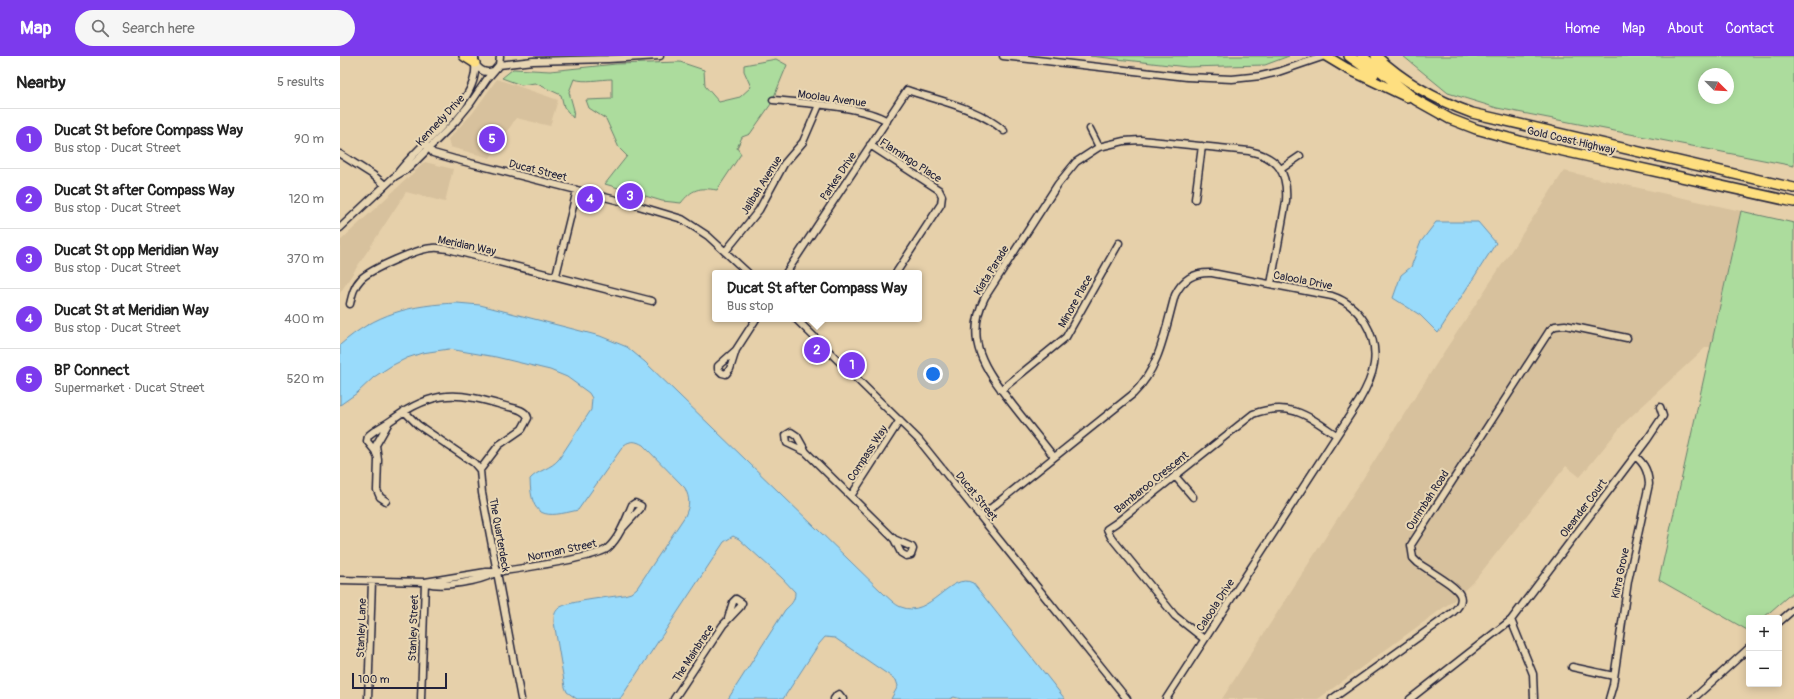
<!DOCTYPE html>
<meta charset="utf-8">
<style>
body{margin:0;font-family:Pangolin,sans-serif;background:#f6f6f6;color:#222}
.controls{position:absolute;right:12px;bottom:12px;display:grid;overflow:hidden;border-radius:4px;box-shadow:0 2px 10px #0003}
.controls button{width:36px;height:36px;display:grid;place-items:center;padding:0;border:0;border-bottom:1px solid #e0e0e0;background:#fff;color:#222;font:20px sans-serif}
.compass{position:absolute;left:1358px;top:12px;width:36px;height:36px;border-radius:50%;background:#fff;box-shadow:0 2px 10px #0003;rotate:114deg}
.scale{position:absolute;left:12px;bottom:10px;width:95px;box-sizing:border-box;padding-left:4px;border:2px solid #22223b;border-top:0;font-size:11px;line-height:14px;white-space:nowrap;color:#22223b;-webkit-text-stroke:3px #e8d6b3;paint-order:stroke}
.you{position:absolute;left:593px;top:318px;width:14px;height:14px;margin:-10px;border:3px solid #fff;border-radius:50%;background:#1a73e8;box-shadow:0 0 0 6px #1a73e833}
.badge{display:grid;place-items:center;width:26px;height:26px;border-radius:50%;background:#7c3aed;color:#fff;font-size:13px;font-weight:700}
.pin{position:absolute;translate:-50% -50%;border:2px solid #fff;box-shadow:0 1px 4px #0006}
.popup{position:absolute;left:372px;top:214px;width:210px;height:52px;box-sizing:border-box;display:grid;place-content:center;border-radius:4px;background:#fff;filter:drop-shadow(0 1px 3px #0005);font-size:13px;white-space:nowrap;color:#767676}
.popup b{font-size:15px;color:#222}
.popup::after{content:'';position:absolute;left:50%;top:100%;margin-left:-8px;border:8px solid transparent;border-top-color:#fff}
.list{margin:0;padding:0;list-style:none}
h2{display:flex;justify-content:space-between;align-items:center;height:52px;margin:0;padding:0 16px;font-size:17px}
h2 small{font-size:13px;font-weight:400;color:#767676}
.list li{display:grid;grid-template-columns:26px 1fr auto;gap:12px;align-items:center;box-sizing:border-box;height:60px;padding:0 16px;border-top:1px solid #e0e0e0}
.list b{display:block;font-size:15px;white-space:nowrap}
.list p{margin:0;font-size:13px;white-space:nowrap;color:#767676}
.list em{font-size:13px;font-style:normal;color:#767676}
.icon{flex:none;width:22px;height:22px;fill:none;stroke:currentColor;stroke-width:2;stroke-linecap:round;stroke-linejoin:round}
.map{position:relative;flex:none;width:1454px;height:643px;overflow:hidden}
header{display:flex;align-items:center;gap:24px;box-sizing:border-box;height:56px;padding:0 20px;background:#7c3aed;color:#fff}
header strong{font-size:19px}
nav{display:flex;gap:22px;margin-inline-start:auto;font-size:14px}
.search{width:280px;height:36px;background:#f6f6f6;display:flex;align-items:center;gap:10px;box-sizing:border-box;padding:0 14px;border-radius:22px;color:#767676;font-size:15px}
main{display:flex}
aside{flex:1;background:#fff}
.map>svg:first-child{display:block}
</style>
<header>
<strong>Map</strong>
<div class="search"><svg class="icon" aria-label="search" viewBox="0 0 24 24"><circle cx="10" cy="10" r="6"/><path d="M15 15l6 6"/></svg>Search here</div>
<nav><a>Home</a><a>Map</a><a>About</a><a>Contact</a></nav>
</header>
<main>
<aside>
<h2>Nearby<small>5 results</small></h2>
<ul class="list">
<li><span class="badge">1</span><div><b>Ducat St before Compass Way</b><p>Bus stop · Ducat Street</p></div><em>90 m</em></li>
<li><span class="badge">2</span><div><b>Ducat St after Compass Way</b><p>Bus stop · Ducat Street</p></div><em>120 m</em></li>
<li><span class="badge">3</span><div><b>Ducat St opp Meridian Way</b><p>Bus stop · Ducat Street</p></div><em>370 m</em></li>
<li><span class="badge">4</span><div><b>Ducat St at Meridian Way</b><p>Bus stop · Ducat Street</p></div><em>400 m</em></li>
<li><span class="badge">5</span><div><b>BP Connect</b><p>Supermarket · Ducat Street</p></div><em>520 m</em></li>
</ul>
</aside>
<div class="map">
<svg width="1454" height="643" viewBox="0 0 1454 643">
<rect width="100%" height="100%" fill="#e6d0aa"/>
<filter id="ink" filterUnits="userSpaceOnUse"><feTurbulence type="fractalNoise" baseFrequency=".025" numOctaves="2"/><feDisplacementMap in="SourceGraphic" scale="8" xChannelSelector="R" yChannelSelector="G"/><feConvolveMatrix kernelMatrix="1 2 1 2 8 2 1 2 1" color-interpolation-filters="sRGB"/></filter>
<g filter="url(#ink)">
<!-- built -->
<path fill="#d7c19d" d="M157,23L218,44L210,70L176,62L150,102L110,91L108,83L132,58Z
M85,106L113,113L105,146L66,136L0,237V185Z
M1224,115L1401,155L1371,291H1366L1284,367L1240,421L1226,410L1135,524L1114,544L978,643H882L1102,299Z"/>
<!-- green -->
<path fill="#acdc9d" stroke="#677f6c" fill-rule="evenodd" d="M750,0H949L925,9L847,11Z
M1063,0H1454V110L1157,52L1108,37ZM1364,18H1388V42H1364Z
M436,3L447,9L431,48L410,78L402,81L397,92L401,98L377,134C359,131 352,133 341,147L322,145L265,128L287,100L279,92L266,63L249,52L246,44L272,43V23C260,23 245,27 234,23L229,36L234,54L233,62L224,51L221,39L195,27L181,29L162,22L173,13L210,15L276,8L340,6L364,14L365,30L379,46L400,41L411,31L404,15V9Z
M1401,155L1454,167V535L1423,562H1409V575L1319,524Z"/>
<!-- water -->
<path fill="#99dbfb" stroke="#6991ae" d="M1096,166H1138L1156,187L1098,277L1080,259L1053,242L1061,219L1071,211L1080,187Z
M117,247L140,249L260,280L287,291L305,306L544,538C549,542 555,549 561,551C590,563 610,515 633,527L725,643H621L614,641L609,643H551L558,630L556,624L495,582L485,581L479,588L443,643H388L445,554C451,548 455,546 455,536L442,522L399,483L393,480L384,486L280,643H237L227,636L225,631L214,566C214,561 214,556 219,552C228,545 271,541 284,539L291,537L297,532L345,460C350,449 350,443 345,432L303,389C296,385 291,384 284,389L238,454C205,462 191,463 190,423C198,414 211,413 219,403L251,354L252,342L249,337L227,321L210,314L156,301L109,293L82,297L67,302L51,310L34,321L17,337L0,349V289C36,257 71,249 117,247Z"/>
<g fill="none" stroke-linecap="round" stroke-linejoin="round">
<defs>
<path id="minor" d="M135,0V7C139,14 145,18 153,15
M663,0L847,21L892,23L921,20L938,16L985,0
M159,9L193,5L268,3L320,0
M433,44C462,47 524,50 547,65
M750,73L759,91
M85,87L93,97L114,103L292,148L342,163L368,180L408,217
M530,89L599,134L602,140L601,148L556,217
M0,98L33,119L45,129
M941,113L960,100
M57,118C78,88 139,47 135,9
M855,143L862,90
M0,172L54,121L69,112L116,65L130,48L147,23L159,9L160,0
M385,196L419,154L444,108L463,86L479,49
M446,217L567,34C599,45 639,52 664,75
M216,219L237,134
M10,248C12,239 14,230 21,223C31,213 79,192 93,192C98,191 103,193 108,193L312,245
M456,263L579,384L787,643
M396,294L378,310V313L382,317L386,318L390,313L396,294L416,263
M661,334L726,281L779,187
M64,355L78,369L134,407L140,414L142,437L181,643
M466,396L457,380L451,376L446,379L447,387L466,396L554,483L561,497L566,500L571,499L573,493L572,491L554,483
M37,400L35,395L27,385L28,380C35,373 45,369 53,363C95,333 117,336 165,350C172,352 186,353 188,362L182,373L159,389L140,414
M714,401C700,383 686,366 672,348C646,314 623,285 645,241L718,128L736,106L759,91L784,85L801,84L909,95C938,101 948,116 946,145L931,228
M835,420L853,441
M511,440L560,364
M46,445L40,441L37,434L38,404L36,389L48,368
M641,460L793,338C820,312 825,274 835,239C843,223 854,216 872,217L992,240C1020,249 1038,279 1034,308C1032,321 1026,333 1019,345L826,643
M0,524L85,526L146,516H157C177,513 257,502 268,492C280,481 286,463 292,449L295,447L301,450L300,453L281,474
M87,527C103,532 140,525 155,517
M1171,564L1193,618L1194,643
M1439,566L1454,553
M864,583L835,560L771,481L767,473L776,467L913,358C950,345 967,359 996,379
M1232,611L1274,620
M28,643L32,525
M81,643L85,526
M334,643L383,569L400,551L402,547L396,543L393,546L388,562
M494,643L497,639L499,638L503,643
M992,643L1112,557C1131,541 1116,532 1101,522C1093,517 1086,512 1078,507L1073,502L1071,489L1210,274L1215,270L1225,269L1287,282
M1070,643L1171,564L1307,384L1323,360L1320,351
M1269,643L1273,629L1288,525L1309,428C1308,416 1305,408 1295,400
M1353,643L1409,592"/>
<path id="highway" d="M124,0L135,7
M986,0L1006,12L1067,41
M1009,0L1034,18
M1022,0L1076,44L1110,63L1136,73L1187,87L1454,146
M1036,0C1064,26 1096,44 1132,57L1454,132"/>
</defs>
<!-- minor casing -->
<use href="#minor" stroke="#22223b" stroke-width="9"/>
<!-- highway casing -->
<use href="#highway" stroke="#22223b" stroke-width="12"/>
<!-- minor -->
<use href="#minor" stroke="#e8d6b3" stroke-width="6"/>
<!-- highway -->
<use href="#highway" stroke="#fedf80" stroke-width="9"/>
</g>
</g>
<g text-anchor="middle" stroke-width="4" stroke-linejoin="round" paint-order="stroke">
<!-- street labels -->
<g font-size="11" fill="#22223b" stroke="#e8d6b3">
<text transform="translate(492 42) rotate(8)" y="4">Moolau Avenue</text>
<text transform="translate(100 64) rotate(-47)" y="4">Kennedy Drive</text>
<text transform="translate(1231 84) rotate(13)" y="4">Gold Coast Highway</text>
<text transform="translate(571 104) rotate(33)" y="4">Flamingo Place</text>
<text transform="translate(198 114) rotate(14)" y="4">Ducat Street</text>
<text transform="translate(498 120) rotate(-56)" y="4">Parkes Drive</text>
<text transform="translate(421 129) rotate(-58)" y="4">Jalibah Avenue</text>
<text transform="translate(127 189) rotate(12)" y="4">Meridian Way</text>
<text transform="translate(651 214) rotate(-58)" y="4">Kiata Parade</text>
<text transform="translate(963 224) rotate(11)" y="4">Caloola Drive</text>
<text transform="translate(735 245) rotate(-61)" y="4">Minore Place</text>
<text transform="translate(527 397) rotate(-57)" y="4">Compass Way</text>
<text transform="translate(811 426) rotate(-39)" y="4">Bambaroo Crescent</text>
<text transform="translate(637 440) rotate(51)" y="4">Ducat Street</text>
<text transform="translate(1087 444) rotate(-57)" y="4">Ourimbah Road</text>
<text transform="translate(1243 452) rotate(-53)" y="4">Oleander Court</text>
<text transform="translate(160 479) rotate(80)" y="4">The Quarterdeck</text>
<text transform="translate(222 494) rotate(-12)" y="4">Norman Street</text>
<text transform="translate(1280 517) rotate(-78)" y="4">Kirra Grove</text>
<text transform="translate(875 549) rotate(-57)" y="4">Caloola Drive</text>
<text transform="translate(21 572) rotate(-88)" y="4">Stanley Lane</text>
<text transform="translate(73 572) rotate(-88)" y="4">Stanley Street</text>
<text transform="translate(353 597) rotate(-57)" y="4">The Mainbrace</text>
</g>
</g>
</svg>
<div class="controls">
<button>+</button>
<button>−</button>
</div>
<svg class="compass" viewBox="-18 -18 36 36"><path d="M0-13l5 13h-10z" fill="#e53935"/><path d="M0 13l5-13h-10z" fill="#767676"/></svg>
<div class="scale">100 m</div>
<div class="you"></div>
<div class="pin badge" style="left:512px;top:309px">1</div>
<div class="pin badge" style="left:477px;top:294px">2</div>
<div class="popup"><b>Ducat St after Compass Way</b>Bus stop</div>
<div class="pin badge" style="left:290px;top:140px">3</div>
<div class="pin badge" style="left:250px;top:143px">4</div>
<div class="pin badge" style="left:152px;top:83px">5</div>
</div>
</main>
